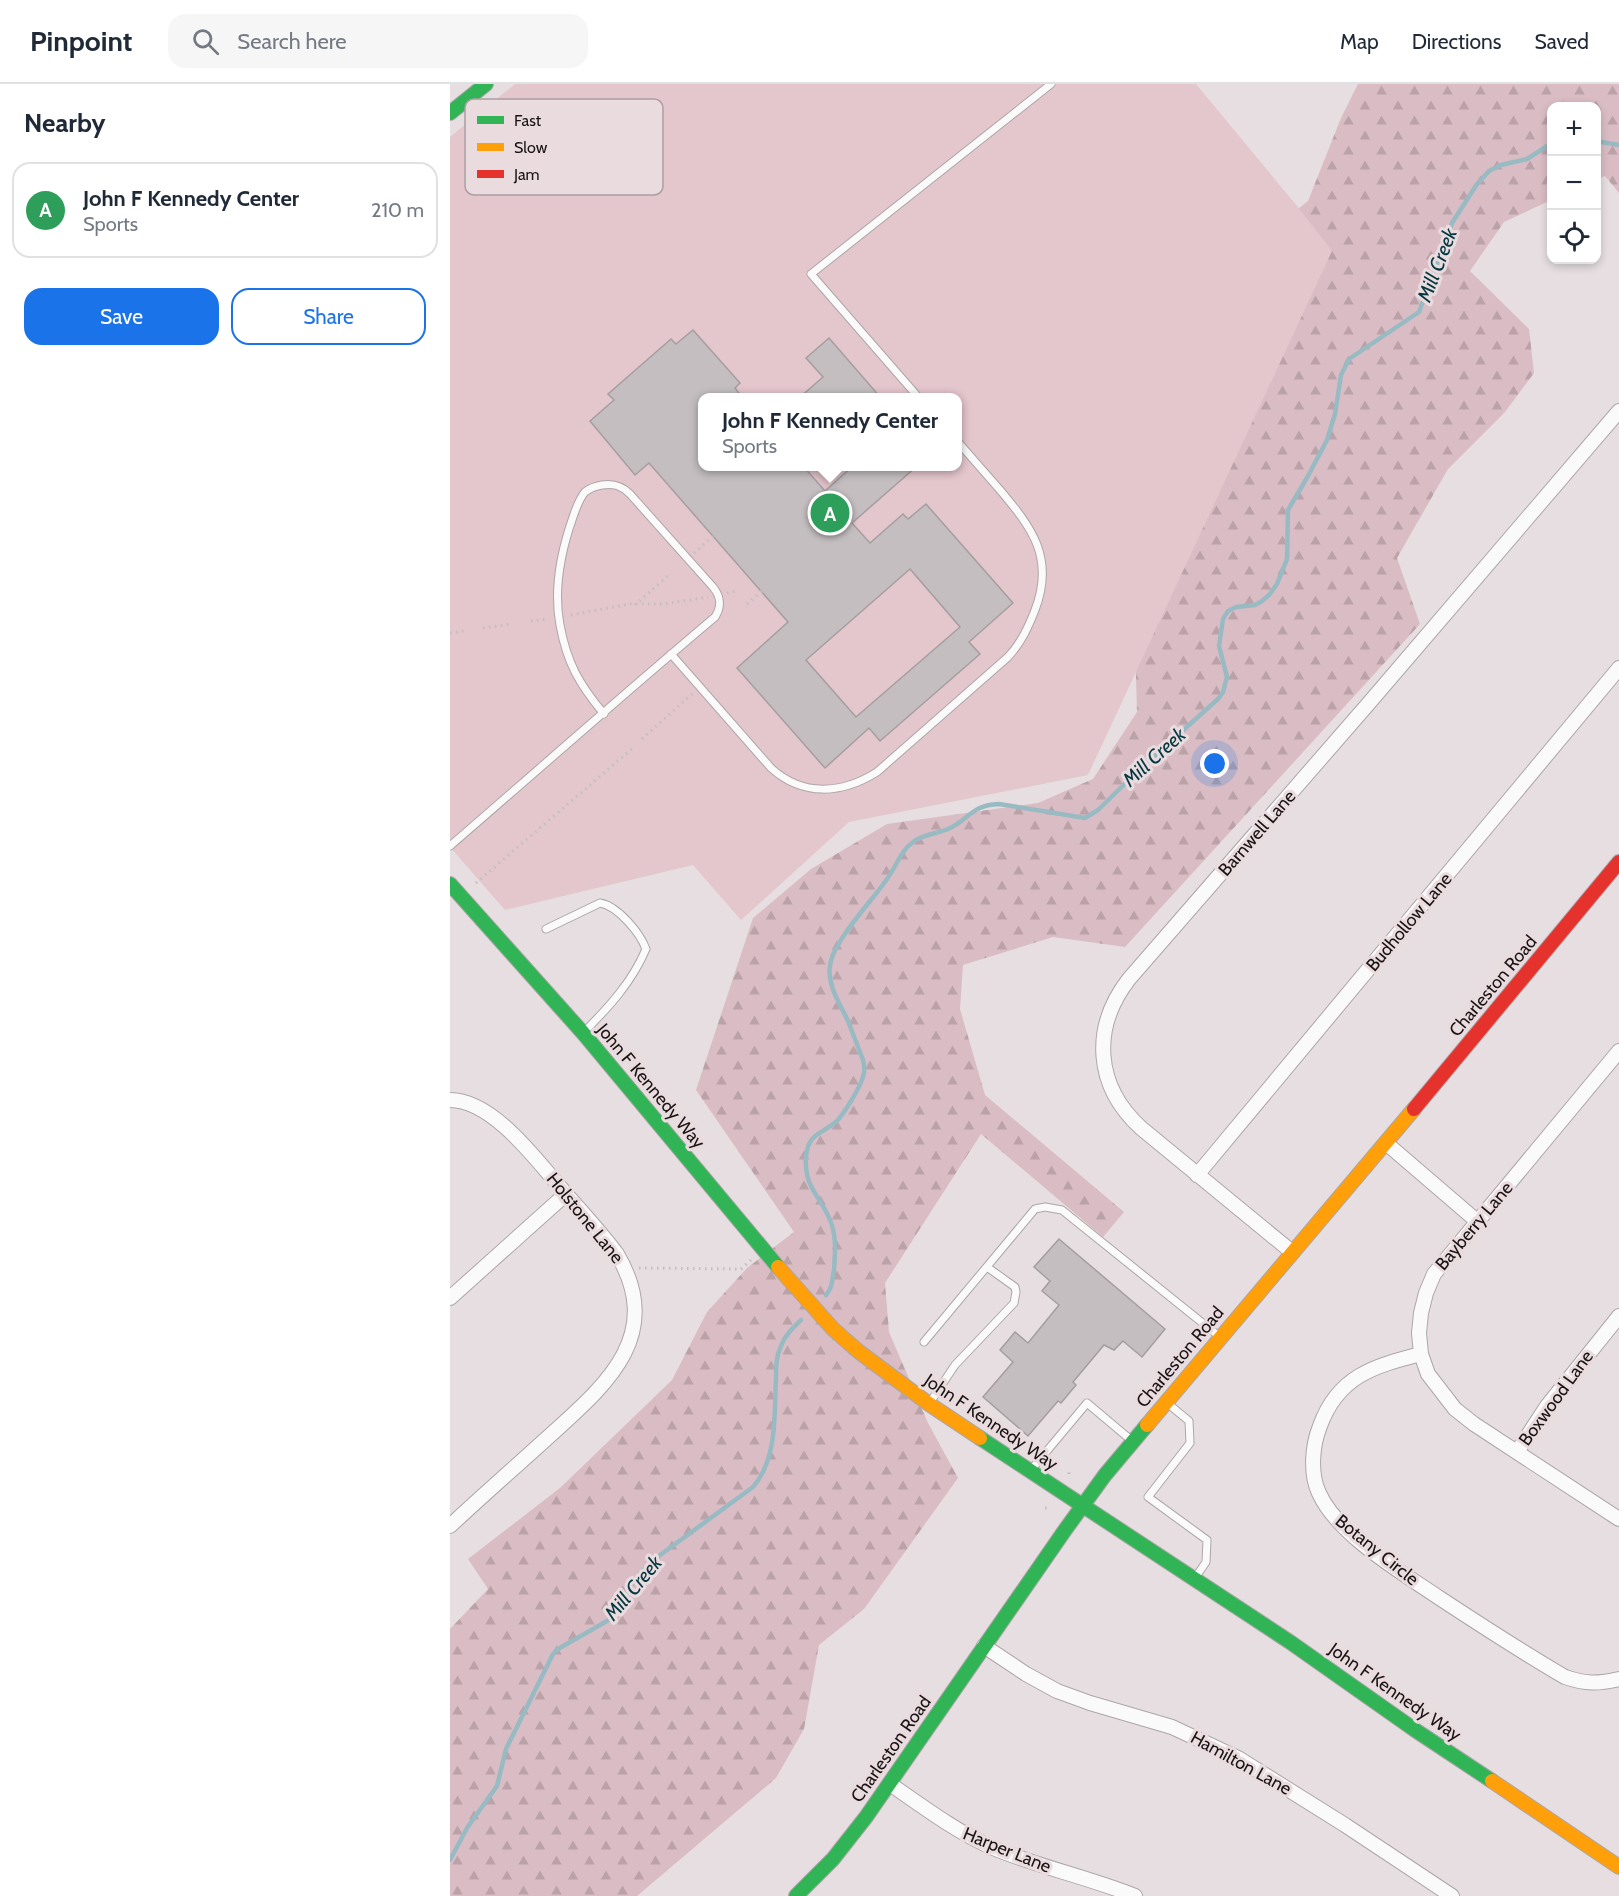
<!DOCTYPE html>
<meta charset="utf-8">
<style>
body{margin:0;font-family:Cabin,sans-serif;background:#f6f6f7;color:#1f2937}
.controls{position:absolute;right:18px;top:18px;display:grid;overflow:hidden;border-radius:12px;box-shadow:0 3px 9px #0003}
.controls button{width:54px;height:54px;display:grid;place-items:center;padding:0;border:0;border-bottom:2px solid #e0e1e3;background:#fff;color:#1f2937;font:30px sans-serif}
.you{position:absolute;left:765px;top:680px;width:21px;height:21px;margin:-15px;border:4px solid #fff;border-radius:50%;background:#1a73e8;box-shadow:0 0 0 9px #1a73e833}
.badge{display:grid;place-items:center;width:39px;height:39px;border-radius:50%;background:#1a73e8;color:#fff;font-size:20px;font-weight:700}
.pin{position:absolute;translate:-50% -50%;border:3px solid #fff;box-shadow:0 2px 6px #0006}
.popup{position:absolute;left:248px;top:309px;width:264px;height:78px;box-sizing:border-box;display:grid;place-content:center;border-radius:12px;background:#fff;filter:drop-shadow(0 2px 4px #0005);font-size:20px;white-space:nowrap;color:#747a83}
.popup b{font-size:22px;color:#1f2937}
.popup::after{content:'';position:absolute;left:50%;top:100%;margin-left:-12px;border:12px solid transparent;border-top-color:#fff}
.list{margin:0;padding:0;list-style:none}
h2{display:flex;justify-content:space-between;align-items:center;height:78px;margin:0;padding:0 24px;font-size:26px}
h2 small{font-size:20px;font-weight:400;color:#747a83}
.list li{display:grid;grid-template-columns:39px 1fr auto;gap:18px;align-items:center;box-sizing:border-box;height:96px;margin:0 12px 12px;padding:0 12px;border:2px solid #e0e1e3;border-radius:18px}
.list b{display:block;font-size:22px;white-space:nowrap}
.list p{margin:0;font-size:20px;white-space:nowrap;color:#747a83}
.list em{font-size:20px;font-style:normal;color:#747a83}
.actions{display:flex;gap:12px;padding:18px 24px}
.actions a{flex:1;padding:14px 0;border:2px solid #1a73e8;border-radius:18px;text-align:center;font-size:21px;color:#1a73e8}
.actions .main{background:#1a73e8;color:#fff}
.icon{flex:none;width:33px;height:33px;fill:none;stroke:currentColor;stroke-width:2;stroke-linecap:round;stroke-linejoin:round}
.map{position:relative;flex:none;width:1169px;height:1812px;overflow:hidden}
header{display:flex;align-items:center;gap:36px;box-sizing:border-box;height:84px;padding:0 30px;background:#fff;border-bottom:2px solid #e0e1e3}
header strong{font-size:28px}
nav{display:flex;gap:33px;margin-inline-start:auto;font-size:21px}
.search{width:420px;height:54px;background:#f6f6f7;display:flex;align-items:center;gap:15px;box-sizing:border-box;padding:0 21px;border-radius:18px;color:#747a83;font-size:22px}
main{display:flex}
aside{flex:1;background:#fff}
.map>svg:first-child{display:block}
</style>
<header>
<strong>Pinpoint</strong>
<div class="search"><svg class="icon" aria-label="search" viewBox="0 0 24 24"><circle cx="10" cy="10" r="6"/><path d="M15 15l6 6"/></svg>Search here</div>
<nav><a>Map</a><a>Directions</a><a>Saved</a></nav>
</header>
<main>
<aside>
<h2>Nearby<small></small></h2>
<ul class="list">
<li><span class="badge" style="background:#2e9e5b">A</span><div><b>John F Kennedy Center</b><p>Sports</p></div><em>210 m</em></li>
</ul>
<div class="actions"><a class="main">Save</a><a>Share</a></div>
</aside>
<div class="map">
<svg width="1169" height="1812" viewBox="0 0 1169 1812">
<defs>
<pattern id="forest-firs" width="22" height="20" patternUnits="userSpaceOnUse" patternTransform="scale(1.5)"><rect width="22" height="20" fill="#dabdc4"/><path d="M5 1l3.5 6h-7zM16 11l3.5 6h-7z" fill="#baa2a8"/></pattern>
</defs>
<rect width="100%" height="100%" fill="#e6dee0"/>
<!-- forest -->
<path fill="url(#forest-firs)" d="M908,0H1169V109L1155,92L1147,95L1146,22H1102L1101,116L1054,138L1020,187L1079,245L1084,289L1055,328L998,385L947,474L970,540L675,863L603,853L513,881L510,925L535,1011L674,1128L653,1153L531,1050L435,1199L439,1248L478,1339L508,1394L414,1525L369,1561L354,1645L326,1694L187,1812H0V1545L38,1505L18,1475L110,1404L222,1296L257,1228L297,1184L344,1148L246,1006L303,834L361,785L437,740L588,719L643,695L687,628L682,454L796,166L858,117L891,34Z"/>
<!-- garden -->
<path fill="#e4c6cd" fill-rule="evenodd" d="M65,0H746L847,122L882,167L638,691L399,738L291,836L243,781L55,826L0,763V53ZM252,314H508V382H252Z"/>
<g fill="none" stroke-linecap="round" stroke-linejoin="round">
<!-- stream -->
<path stroke="#97bac3" stroke-width="4.5" d="M1146,57L1169,61
M376,1211C383,1203 382,1195 384,1186C385,1168 387,1153 380,1136C370,1111 354,1104 356,1073C358,1049 372,1050 387,1037C395,1028 412,1001 414,989C415,985 414,980 413,976C408,963 403,950 398,937C390,920 377,901 380,882C382,858 423,816 437,795C446,783 451,766 463,758C473,750 486,750 498,745C520,735 521,721 549,720L635,734L648,726L691,684L768,615L773,608L777,593L769,562L773,535L778,527L786,523L805,521L812,517L819,511L827,500L837,475L838,426L858,392L877,356L885,330L891,291L899,275L969,228L1002,139L1027,100L1039,87L1051,81L1077,75L1102,59
M0,1776L17,1744L47,1702L56,1665L103,1570L108,1565L164,1533L171,1523L183,1498L202,1477L303,1403C328,1374 324,1330 326,1294C326,1283 326,1272 331,1262C335,1251 343,1244 351,1236"/>
</g>
<!-- building -->
<path fill="#c4bec0" stroke="#a59ea0" stroke-width="1.5" fill-rule="evenodd" d="M243,246L290,299L285,304L293,314H252V382H353L375,407L403,382H467L402,439L420,459L453,430L458,435L476,420L563,519L519,558L530,570L430,657L419,644L375,684L287,584L338,538L199,379L185,391L140,337L164,316L158,310L221,255L226,260ZM460,485L510,543L406,633L356,576Z
M379,254L431,314H349L373,293L356,274Z
M609,1155L715,1245L692,1273L673,1257L664,1266L654,1261L623,1298L626,1301L611,1319L608,1317L578,1352L533,1313L563,1278L550,1266L565,1248L578,1259L609,1221L592,1207L600,1197L584,1183Z"/>
<g fill="none" stroke-linecap="round" stroke-linejoin="round">
<defs>
<path id="lane" d="M469,314L361,190L601,0
M221,570L321,684C353,713 392,710 427,688L558,573C571,559 578,544 585,526C605,474 582,444 550,406C536,390 522,374 508,358
M0,762C88,686 176,608 265,533C272,522 271,513 263,503L180,410C172,402 164,399 152,401C146,402 140,404 135,408C129,415 126,424 123,433C111,467 103,504 110,541C117,579 129,600 154,630
M96,845L150,819C168,822 190,849 196,865C182,898 159,923 134,948
M474,1258L585,1125L595,1123L612,1126L770,1253
M716,1318L739,1337L740,1359L698,1413L757,1456L756,1478L745,1494
M479,1320L505,1281L564,1219L566,1208L565,1203L537,1183
M581,1386L637,1319L681,1356"/>
<path id="street" d="M1169,967L984,1190L976,1209L971,1229L969,1249L971,1270L978,1290L1005,1325L1024,1340L1169,1435
M0,1016C42,1016 85,1074 110,1103C129,1125 149,1146 167,1170C217,1254 152,1304 95,1356C63,1385 31,1413 0,1442
M936,1059L1028,1138
M747,1091L1169,584
M842,1168L691,1044C645,1002 641,944 679,895L919,619L1169,327
M0,1214L116,1110
M971,1270C924,1282 888,1292 870,1342C862,1362 860,1390 869,1409C887,1450 951,1488 988,1513C1029,1540 1072,1568 1115,1593C1136,1600 1147,1600 1169,1595
M1067,1368L1097,1322L1169,1232
M534,1562L576,1590L607,1607L640,1619L722,1643L788,1674L895,1741L1002,1812
M440,1700C472,1722 505,1747 541,1763C588,1783 638,1793 685,1812"/>
<path id="fast" d="M0,29L36,0
M0,800L133,949L328,1183
M530,1354L840,1558L965,1646L1042,1697
M346,1812L383,1775L416,1733L615,1446L655,1391L697,1341"/>
<path id="slow" d="M328,1183L383,1245L408,1267L479,1320L530,1354
M697,1341L964,1025
M1042,1697L1169,1783"/>
<path id="jam" d="M964,1025L1169,778"/>
</defs>
<!-- lane casing -->
<use href="#lane" stroke="#ada6a8" stroke-width="9"/>
<!-- street casing -->
<use href="#street" stroke="#ada6a8" stroke-width="16"/>
<!-- fast casing -->
<use href="#fast" stroke="#ada6a8" stroke-width="16"/>
<!-- slow casing -->
<use href="#slow" stroke="#ada6a8" stroke-width="16"/>
<!-- jam casing -->
<use href="#jam" stroke="#ada6a8" stroke-width="16"/>
<!-- path -->
<path stroke="#c2bfc1" stroke-width="3" stroke-dasharray="1.5 4.5" stroke-linecap="butt" d="M244,469L263,452
M277,509L286,507
M297,520L312,507
M185,521L221,489
M121,531L180,520H214L258,513
M81,537L98,535
M33,544L62,540
M0,549L14,547
M192,655L242,610
M26,799L183,664
M189,1184L291,1185L301,1176
M619,1390V1387
M595,1424H598"/>
<!-- lane -->
<use href="#lane" stroke="#fbfafa" stroke-width="7"/>
<!-- street -->
<use href="#street" stroke="#fbfafa" stroke-width="14"/>
<!-- fast -->
<use href="#fast" stroke="#30b455" stroke-width="14"/>
<!-- slow -->
<use href="#slow" stroke="#ff9f0a" stroke-width="14"/>
<!-- jam -->
<use href="#jam" stroke="#e5322d" stroke-width="14"/>
</g>
<g text-anchor="middle" stroke-width="6" stroke-linejoin="round" paint-order="stroke">
<!-- street labels -->
<g font-size="18" fill="#191415" stroke="#eadbde">
<text transform="translate(807 749) rotate(-49)" y="6">Barnwell Lane</text>
<text transform="translate(959 838) rotate(-50)" y="6">Budhollow Lane</text>
<text transform="translate(1043 902) rotate(-50)" y="6">Charleston Road</text>
<text transform="translate(201 1002) rotate(50)" y="6">John F Kennedy Way</text>
<text transform="translate(135 1134) rotate(51)" y="6">Holstone Lane</text>
<text transform="translate(1024 1142) rotate(-50)" y="6">Bayberry Lane</text>
<text transform="translate(730 1273) rotate(-50)" y="6">Charleston Road</text>
<text transform="translate(1106 1314) rotate(-54)" y="6">Boxwood Lane</text>
<text transform="translate(541 1338) rotate(34)" y="6">John F Kennedy Way</text>
<text transform="translate(927 1466) rotate(39)" y="6">Botany Circle</text>
<text transform="translate(945 1608) rotate(35)" y="6">John F Kennedy Way</text>
<text transform="translate(441 1665) rotate(-55)" y="6">Charleston Road</text>
<text transform="translate(791 1679) rotate(29)" y="6">Hamilton Lane</text>
<text transform="translate(557 1766) rotate(22)" y="6">Harper Lane</text>
</g>
<!-- water labels -->
<g font-size="20" font-style="italic" fill="#043841" stroke="#eadbde">
<text transform="translate(987 181) rotate(-69)" y="7">Mill Creek</text>
<text transform="translate(704 673) rotate(-42)" y="7">Mill Creek</text>
<text transform="translate(183 1504) rotate(-50)" y="7">Mill Creek</text>
</g>
</g>
<!-- legend -->
<rect x="15" y="15" width="198" height="96" rx="9" fill="#eadbde" stroke="#ab9fa2" stroke-width="1.5"/>
<rect x="27" y="32" width="27" height="8" fill="#30b455"/>
<rect x="27" y="59" width="27" height="8" fill="#ff9f0a"/>
<rect x="27" y="86" width="27" height="8" fill="#e5322d"/>
<g font-size="16" fill="#191415">
<text x="64" y="42">Fast</text>
<text x="64" y="69">Slow</text>
<text x="64" y="96">Jam</text>
</g>
</svg>
<div class="controls">
<button>+</button>
<button>−</button>
<button><svg class="icon" aria-label="locate" viewBox="0 0 24 24"><circle cx="12" cy="12" r="6"/><path d="M12 2v4M12 18v4M2 12h4M18 12h4"/></svg></button>
</div>
<div class="you"></div>
<div class="pin badge" style="left:380px;top:429px;background:#2e9e5b">A</div>
<div class="popup"><b>John F Kennedy Center</b>Sports</div>
</div>
</main>
